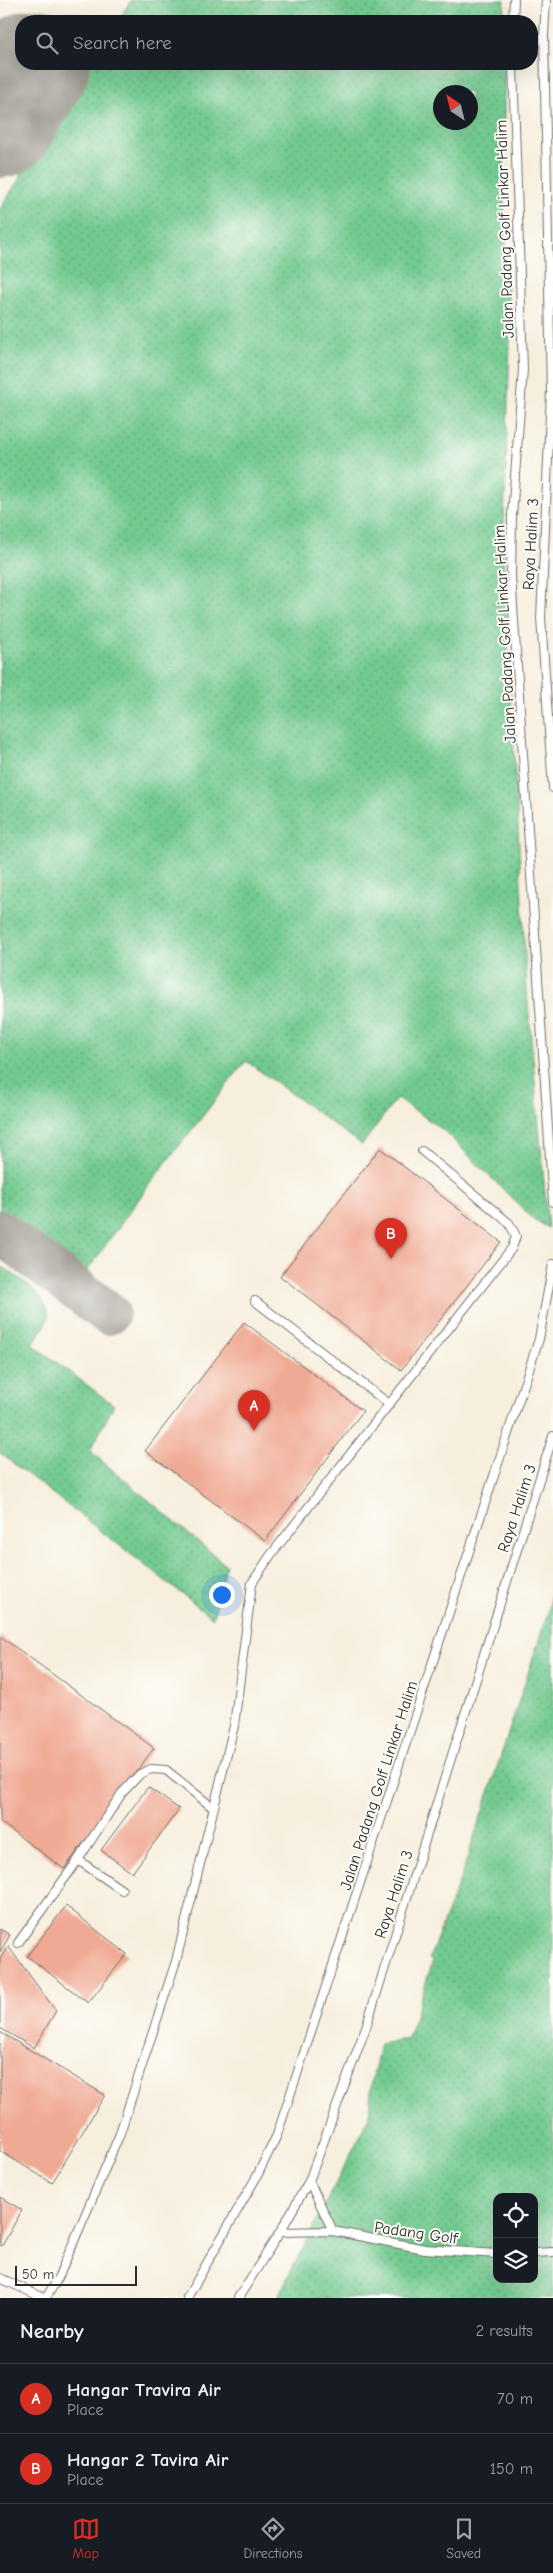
<!DOCTYPE html>
<style>
body{margin:0;font-family:"Comic Neue",sans-serif;background:#20242c;color:#f1f3f6}
.controls{position:absolute;right:15px;bottom:15px;display:grid;overflow:hidden;border-radius:10px;box-shadow:0 5px 20px #0002}
.controls button{width:45px;height:45px;display:grid;place-items:center;padding:0;border:0;border-bottom:1px solid #363941;background:#171b24;color:#f1f3f6;font:25px sans-serif}
.compass{position:absolute;left:433px;top:85px;width:45px;height:45px;border-radius:50%;background:#171b24;box-shadow:0 5px 20px #0002;rotate:325deg}
.scale{position:absolute;left:15px;bottom:12px;width:122px;box-sizing:border-box;padding-left:5px;border:2px solid #2b2b2b;border-top:0;font-size:14px;line-height:18px;white-space:nowrap;color:#2b2b2b;-webkit-text-stroke:4px #fdfcf7;paint-order:stroke}
.you{position:absolute;left:221px;top:1594px;width:18px;height:18px;margin:-12px;border:4px solid #fff;border-radius:50%;background:#1a73e8;box-shadow:0 0 0 8px #1a73e833}
.badge{display:grid;place-items:center;width:32px;height:32px;border-radius:50%;background:#d93025;color:#fff;font-size:16px;font-weight:700}
.pin{position:absolute;translate:-50% -41px;filter:drop-shadow(0 1px 2px #0008)}
.pin::after{content:'';position:absolute;top:26px;width:18px;height:15px;background:inherit;clip-path:polygon(0 0,100% 0,50% 100%)}
.list{margin:0;padding:0;list-style:none}
h2{display:flex;justify-content:space-between;align-items:center;height:65px;margin:0;padding:0 20px;font-size:21px}
h2 small{font-size:16px;font-weight:400;color:#9ea1a6}
.list li{display:grid;grid-template-columns:32px 1fr auto;gap:15px;align-items:center;box-sizing:border-box;height:70px;padding:0 20px;border-top:1px solid #363941}
.list b{display:block;font-size:19px;white-space:nowrap}
.list p{margin:0;font-size:16px;white-space:nowrap;color:#9ea1a6}
.list em{font-size:16px;font-style:normal;color:#9ea1a6}
.icon{flex:none;width:28px;height:28px;fill:none;stroke:currentColor;stroke-width:2;stroke-linecap:round;stroke-linejoin:round}
.map{position:relative;flex:none;width:553px;height:2298px;overflow:hidden}
.search{position:absolute;background:#171b24;box-shadow:0 5px 20px #0002;left:15px;right:15px;top:15px;height:55px;display:flex;align-items:center;gap:12px;box-sizing:border-box;padding:0 18px;border-radius:20px;color:#9ea1a6;font-size:19px}
.sheet{height:205px;background:#171b24}
nav{display:flex;justify-content:space-around;align-items:center;box-sizing:border-box;height:70px;border-top:1px solid #363941;background:#171b24;font-size:14px;color:#9ea1a6}
nav a{display:grid;justify-items:center;gap:2px}
nav .on{color:#d93025}
.map>svg:first-child{display:block}
</style>
<div class="map">
<svg width="553" height="2298" viewBox="0 0 553 2298">
<defs>
<pattern id="grass-dots" width="8" height="8" patternUnits="userSpaceOnUse" patternTransform="scale(1.25)"><rect width="8" height="8" fill="#72ca90"/><path d="M2 2h.1M6 6h.1" fill="none" stroke="#5ea476" stroke-width="1.8" stroke-linecap="round"/></pattern>
</defs>
<rect width="100%" height="100%" fill="#fdfcf7"/>
<filter id="ink" filterUnits="userSpaceOnUse"><feTurbulence type="fractalNoise" baseFrequency=".02" numOctaves="2"/><feDisplacementMap in="SourceGraphic" scale="10" xChannelSelector="R" yChannelSelector="G"/><feConvolveMatrix kernelMatrix="1 2 1 2 8 2 1 2 1" color-interpolation-filters="sRGB"/></filter>
<filter id="wash" filterUnits="userSpaceOnUse"><feTurbulence type="fractalNoise" baseFrequency=".0096" numOctaves="4" result="noise"/><feDisplacementMap in="SourceGraphic" scale="20" xChannelSelector="R" yChannelSelector="G"/><feGaussianBlur stdDeviation="1.12" result="paint"/><feColorMatrix in="noise" values="0 0 0 0 0 0 0 0 0 0 0 0 0 0 0 0 0 1.4 0 .05"/><feComposite in="paint" operator="in"/></filter>
<g filter="url(#wash)">
<rect width="100%" height="100%" fill="#f7efde"/>
<!-- grass -->
<path fill="url(#grass-dots)" stroke="#4e7a5e" fill-rule="evenodd" d="M131,0H505L503,21H118Z
M91,64H504V201L510,343L503,555L527,991L548,1228L532,1218L443,1130L397,1098L362,1145L246,1061L154,1178L77,1285L59,1276L0,1232V209ZM440,92H470V122H440Z
M0,1265C15,1276 55,1298 47,1321C45,1329 36,1337 32,1344L114,1405L90,1451L226,1565L213,1618L0,1453Z
M553,1565V2298H277L369,2118L371,2086L380,2044L408,2038L433,1960L429,1959L461,1877L549,1609ZM497,2197H534V2279H497Z"/>
<g fill="none" stroke-linecap="round" stroke-linejoin="round">
<!-- taxiway -->
<path stroke="#918d84" stroke-width="44" d="M0,1232L108,1313"/>
<!-- runway -->
<path stroke="#918d84" stroke-width="110" d="M0,123L35,64"/>
</g>
<g id="blocks">
<!-- building -->
<path fill="#f0aa94" d="M380,1148L501,1242L401,1370L280,1276Z
M244,1322L363,1411L265,1541L145,1451Z
M0,1636L154,1748L64,1869L0,1822Z
M148,1787L179,1809L132,1873L101,1850Z
M66,1906L127,1954L88,2003L27,1956Z
M0,1929L10,1935L0,1952Z
M8,1946L56,2011L34,2048L0,2028V1959Z
M0,2032L105,2095L52,2183L0,2151Z
M0,2197L22,2210L2,2246L0,2245Z"/>
</g>
</g>
<g filter="url(#ink)">
<use href="#blocks" fill-opacity="0" stroke="#72706a" stroke-width="1"/>
<g fill="none" stroke-linecap="round" stroke-linejoin="round">
<defs>
<path id="service" d="M546,0L544,35L551,392L541,618L553,788
M513,21L514,0
M513,64L523,369L512,516L511,576L553,1202
M255,1301L389,1404
M78,1860L122,1890
M18,1943L78,1860L122,1793L140,1774L151,1769L166,1770L212,1807
M309,2181L333,2231
M280,2232L333,2231L425,2249L497,2254
M534,2253L553,2252
M0,2278L44,2298
M46,2298L59,2276L119,2136L176,1961L234,1726L252,1583L270,1556L512,1248L516,1236L509,1223L422,1151
M187,2298L257,2176L277,2135L539,1339L553,1264
M238,2298L280,2232L309,2181L366,2027L553,1436"/>
</defs>
<!-- service casing -->
<use href="#service" stroke="#72706a" stroke-width="10"/>
<!-- service -->
<use href="#service" stroke="#fff" stroke-width="8"/>
</g>
</g>
<g text-anchor="middle" stroke-width="4" stroke-linejoin="round" paint-order="stroke">
<!-- street labels -->
<g font-size="16" fill="#2b2b2b" stroke="#fdfcf7">
<text transform="translate(504 229) rotate(-92)" y="6">Jalan Padang Golf Linkar Halim</text>
<text transform="translate(530 544) rotate(-87)" y="6">Raya Halim 3</text>
<text transform="translate(504 634) rotate(-93)" y="6">Jalan Padang Golf Linkar Halim</text>
<text transform="translate(516 1508) rotate(-72)" y="6">Raya Halim 3</text>
<text transform="translate(378 1785) rotate(-72)" y="6">Jalan Padang Golf Linkar Halim</text>
<text transform="translate(393 1894) rotate(-72)" y="6">Raya Halim 3</text>
<text transform="translate(416 2232) rotate(8)" y="6">Padang Golf</text>
</g>
</g>
</svg>
<div class="controls">
<button><svg class="icon" aria-label="locate" viewBox="0 0 24 24"><circle cx="12" cy="12" r="6"/><path d="M12 2v4M12 18v4M2 12h4M18 12h4"/></svg></button>
<button><svg class="icon" aria-label="layers" viewBox="0 0 24 24"><path d="M12 4l9 5-9 5-9-5zM3 14l9 5 9-5"/></svg></button>
</div>
<svg class="compass" viewBox="-18 -18 36 36"><path d="M0-13l5 13h-10z" fill="#e53935"/><path d="M0 13l5-13h-10z" fill="#9ea1a6"/></svg>
<div class="scale">50 m</div>
<div class="you"></div>
<div class="pin badge" style="left:254px;top:1431px">A</div>
<div class="pin badge" style="left:391px;top:1259px">B</div>
<div class="search"><svg class="icon" aria-label="search" viewBox="0 0 24 24"><circle cx="10" cy="10" r="6"/><path d="M15 15l6 6"/></svg>Search here</div>
</div>
<section class="sheet">
<h2>Nearby<small>2 results</small></h2>
<ul class="list">
<li><span class="badge">A</span><div><b>Hangar Travira Air</b><p>Place</p></div><em>70 m</em></li>
<li><span class="badge">B</span><div><b>Hangar 2 Tavira Air</b><p>Place</p></div><em>150 m</em></li>
</ul>
</section>
<nav>
<a class="on"><svg class="icon" aria-label="map" viewBox="0 0 24 24"><path d="M3 6l6-2 6 2 6-2v14l-6 2-6-2-6 2zM9 4v14M15 6v14"/></svg>Map</a>
<a><svg class="icon" aria-label="directions" viewBox="0 0 24 24"><path d="M12 3l9 9-9 9-9-9zM9 14v-3h6M13 9l2 2-2 2"/></svg>Directions</a>
<a><svg class="icon" aria-label="saved" viewBox="0 0 24 24"><path d="M7 4h10v16l-5-4-5 4z"/></svg>Saved</a>
</nav>
